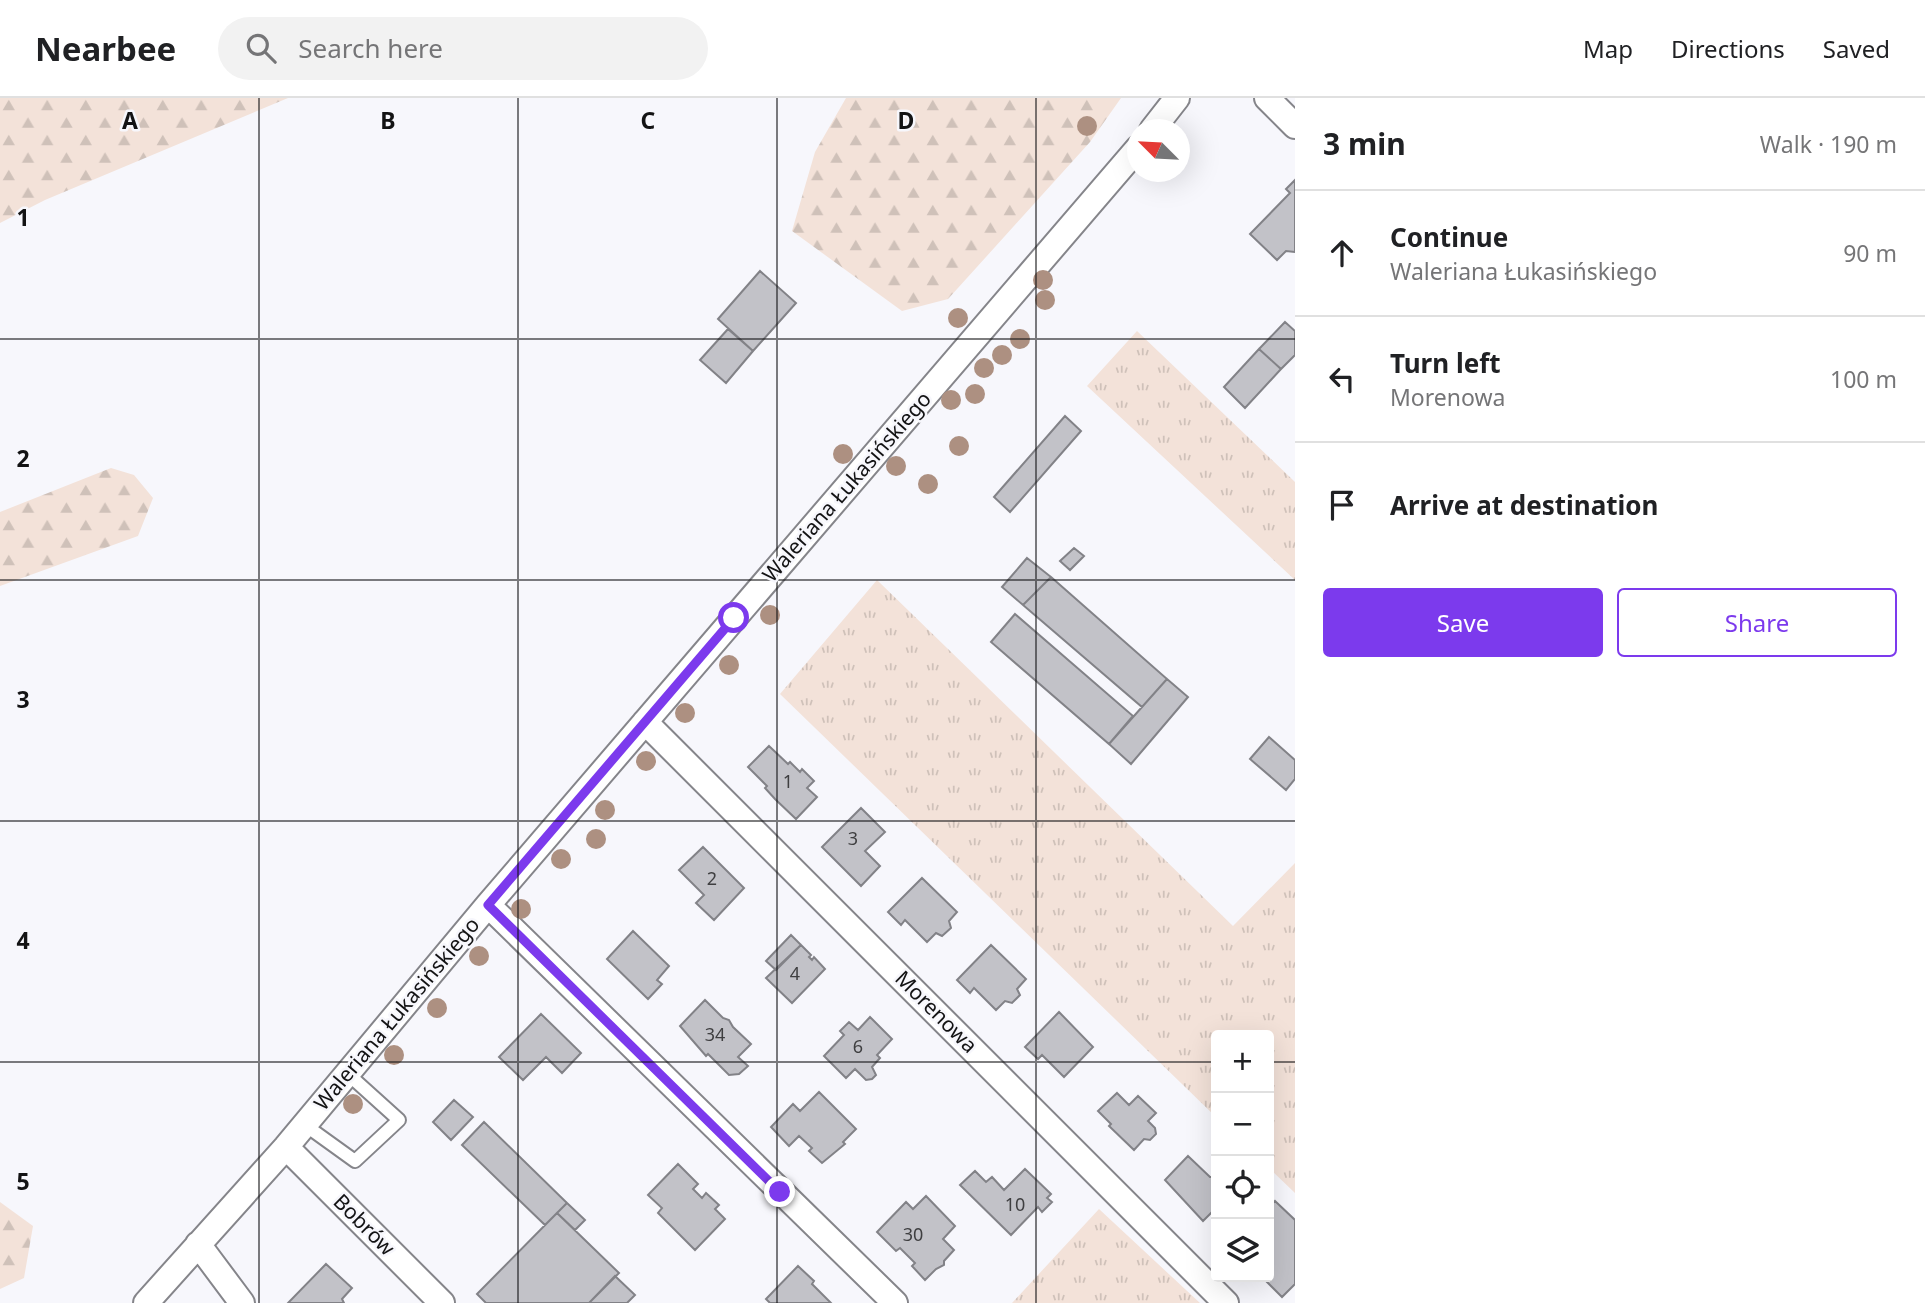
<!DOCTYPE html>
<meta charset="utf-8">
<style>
body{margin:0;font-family:"Noto Sans",sans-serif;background:#f2f2f2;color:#202124}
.controls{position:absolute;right:21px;bottom:21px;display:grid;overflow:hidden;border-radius:7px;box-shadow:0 7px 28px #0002}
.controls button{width:63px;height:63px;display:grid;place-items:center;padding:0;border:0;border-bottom:2px solid #e0e0e0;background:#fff;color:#202124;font:35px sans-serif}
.compass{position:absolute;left:1127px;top:21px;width:63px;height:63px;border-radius:50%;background:#fff;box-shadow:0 7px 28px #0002;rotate:294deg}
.stop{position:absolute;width:21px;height:21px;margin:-16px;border:5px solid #7c3aed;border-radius:50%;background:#fff}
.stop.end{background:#7c3aed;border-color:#fff;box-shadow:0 2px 7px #0008}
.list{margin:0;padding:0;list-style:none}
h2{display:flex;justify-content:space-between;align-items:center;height:91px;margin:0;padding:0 28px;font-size:30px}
h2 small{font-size:23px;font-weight:400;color:#757577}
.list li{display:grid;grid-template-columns:46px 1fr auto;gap:21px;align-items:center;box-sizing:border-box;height:126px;padding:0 28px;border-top:2px solid #e0e0e0}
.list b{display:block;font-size:26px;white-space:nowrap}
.list p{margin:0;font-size:23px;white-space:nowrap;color:#757577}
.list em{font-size:23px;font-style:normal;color:#757577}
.actions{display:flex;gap:14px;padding:21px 28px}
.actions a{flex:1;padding:16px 0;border:2px solid #7c3aed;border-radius:7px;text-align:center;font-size:24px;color:#7c3aed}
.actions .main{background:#7c3aed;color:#fff}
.icon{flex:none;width:38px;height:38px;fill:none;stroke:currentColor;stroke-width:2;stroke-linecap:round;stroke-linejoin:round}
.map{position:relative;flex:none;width:1295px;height:1205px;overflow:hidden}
header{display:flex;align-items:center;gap:42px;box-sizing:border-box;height:98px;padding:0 35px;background:#fff;border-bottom:2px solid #e0e0e0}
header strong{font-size:33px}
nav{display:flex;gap:38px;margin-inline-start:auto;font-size:24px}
.search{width:490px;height:63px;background:#f2f2f2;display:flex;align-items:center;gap:18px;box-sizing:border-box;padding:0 24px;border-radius:38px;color:#757577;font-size:26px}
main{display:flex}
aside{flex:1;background:#fff}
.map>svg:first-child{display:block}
</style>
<header>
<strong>Nearbee</strong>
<div class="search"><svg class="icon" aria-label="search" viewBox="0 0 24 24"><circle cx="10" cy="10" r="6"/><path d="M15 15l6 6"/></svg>Search here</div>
<nav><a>Map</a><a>Directions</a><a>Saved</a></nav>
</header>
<main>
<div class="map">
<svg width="1295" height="1205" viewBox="0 0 1295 1205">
<defs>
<pattern id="grass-tufts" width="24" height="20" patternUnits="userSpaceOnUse" patternTransform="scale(1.75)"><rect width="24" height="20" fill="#f3e2d9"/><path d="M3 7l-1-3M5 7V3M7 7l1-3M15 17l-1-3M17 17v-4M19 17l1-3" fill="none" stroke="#cfc1b9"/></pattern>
<pattern id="forest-firs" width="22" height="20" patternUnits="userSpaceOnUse" patternTransform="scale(1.75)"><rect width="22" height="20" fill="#f3e2d9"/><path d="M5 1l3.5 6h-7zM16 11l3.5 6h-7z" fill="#cfc1b9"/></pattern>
</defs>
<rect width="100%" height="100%" fill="#f7f7fc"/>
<!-- grass -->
<path fill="url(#grass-tufts)" d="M1137,233L1295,384V482L1087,288Z
M877,482L1233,828L1295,765V1095L1269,1070V937H1216V1019L780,596Z
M1099,1111L1200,1205H1012Z"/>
<!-- forest -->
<path fill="url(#forest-firs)" d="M0,0H288L45,102L0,125Z
M846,0H1121L1090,44L948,201L902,213L792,133L815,54Z
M111,370L134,377L153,400L138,438L0,488V414Z
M0,1104L33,1128L24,1180L0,1191Z"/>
<!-- building -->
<path fill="#c2c2c8" stroke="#828287" stroke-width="2" d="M1295,82V154L1286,153L1277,162L1250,136L1290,95L1286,91Z
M760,173L796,205L753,253L718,221Z
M1285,224L1295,233V257L1281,271L1259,251Z
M728,231L753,253L726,285L700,262Z
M1259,251L1281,271L1245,310L1224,289Z
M1065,318L1081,333L1010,414L994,399Z
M1074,450L1084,458L1070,472L1060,463Z
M1027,460L1051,479L1023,507L1002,489Z
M1051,479L1167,581L1142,609L1023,507Z
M1015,516L1133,618L1109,646L991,544Z
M1167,581L1188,599L1131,666L1109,646Z
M1269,639L1295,662V681L1286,692L1250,661Z
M769,648L788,666L790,664L800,674L802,671L814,683L807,690L817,699L796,721L775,701L765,690L767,688L748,669Z
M861,710L885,734L865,753L880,768L861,788L822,749Z
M703,749L744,790L714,822L696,805L704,797L679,772Z
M922,780L957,814L949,823L951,830L942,838L936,835L927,844L905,822L901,827L888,814Z
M633,833L669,868L657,882L662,886L648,901L607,861Z
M791,837L801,847L776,872L766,863Z
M801,847L811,857L809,859L812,862L814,859L825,871L792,905L766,880Z
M991,847L1026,881L1017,891L1020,897L1012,905L1005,903L996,912L974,890L970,895L957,882Z
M705,902L723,920L729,922L733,929L751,946L738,959L748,968L739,976L729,977L708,956L706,958L680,928Z
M1059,914L1093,949L1064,979L1042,957L1038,961L1025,949Z
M541,916L581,955L562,975L546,959L523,982L499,959Z
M870,919L892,941L877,957L880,960L872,969L876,977L872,981L866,982L855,971L846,980L824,958L844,937L840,933L849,924L858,932Z
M819,994L856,1031L843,1044L845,1046L822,1065L809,1053L812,1050L799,1038L789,1048L771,1029L793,1006L800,1013Z
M1117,995L1129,1007L1138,998L1156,1015L1148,1023L1155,1030L1156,1036L1150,1042L1144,1041L1134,1052L1109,1028L1111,1026L1098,1013Z
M454,1002L473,1019L451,1042L433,1024Z
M484,1024L567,1105L545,1127L462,1047Z
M1188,1058L1210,1079H1216V1110L1203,1123L1165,1082Z
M678,1066L698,1086L693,1091L702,1100L706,1095L719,1107L715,1111L725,1121L695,1152L658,1115L662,1110L648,1097Z
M1025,1071L1051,1096L1047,1100L1052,1104L1042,1114L1038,1109L1011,1137L960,1087L975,1073L986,1084L992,1079L1004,1092Z
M926,1098L955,1128L943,1141L954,1152L944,1163V1167L936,1171L925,1182L912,1168L915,1165L900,1150L896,1153L877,1134L906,1104L913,1111Z
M1275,1103L1295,1122V1186L1282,1199L1262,1179H1269V1142L1271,1139L1269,1137V1109Z
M567,1105L585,1122L575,1132L557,1115Z
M557,1115L619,1175L589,1205H486L477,1196Z
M326,1166L352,1190L342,1201L344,1205H288Z
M798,1168L814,1183L812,1186L831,1205H770L766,1201Z
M615,1178L635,1197L627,1205H589Z"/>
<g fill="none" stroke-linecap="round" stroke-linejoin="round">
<defs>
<path id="lane" d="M305,1027L355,1063L399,1022L348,976"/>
<path id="street" d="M1267,0L1295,28
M1152,32L1177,0
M645,624L1226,1205
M488,807L895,1205
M286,1049L442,1205
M198,1146L242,1205
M146,1205L286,1049L488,807L1138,50"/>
</defs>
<!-- lane casing -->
<use href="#lane" stroke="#85858a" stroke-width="16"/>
<!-- street casing -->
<use href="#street" stroke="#85858a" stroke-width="28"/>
<!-- lane -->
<use href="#lane" stroke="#fff" stroke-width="12"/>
<!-- street -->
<use href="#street" stroke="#fff" stroke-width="24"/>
</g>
<!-- trees -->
<g fill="#ad9081">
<circle cx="1087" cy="28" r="10"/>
<circle cx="1043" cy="182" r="10"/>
<circle cx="1045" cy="202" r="10"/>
<circle cx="958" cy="220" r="10"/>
<circle cx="1020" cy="241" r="10"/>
<circle cx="1002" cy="257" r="10"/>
<circle cx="984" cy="270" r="10"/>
<circle cx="975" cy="296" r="10"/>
<circle cx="951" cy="302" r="10"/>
<circle cx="959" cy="348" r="10"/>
<circle cx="843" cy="356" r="10"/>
<circle cx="896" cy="368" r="10"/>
<circle cx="928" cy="386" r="10"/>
<circle cx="770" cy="517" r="10"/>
<circle cx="729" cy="567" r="10"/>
<circle cx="685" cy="615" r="10"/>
<circle cx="646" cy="663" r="10"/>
<circle cx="605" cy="712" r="10"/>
<circle cx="596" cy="741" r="10"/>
<circle cx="561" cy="761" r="10"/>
<circle cx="521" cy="811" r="10"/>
<circle cx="479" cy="858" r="10"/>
<circle cx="437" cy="910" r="10"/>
<circle cx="394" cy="957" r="10"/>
<circle cx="353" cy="1006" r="10"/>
</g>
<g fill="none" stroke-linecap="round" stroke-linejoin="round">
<!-- route -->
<path stroke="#7c3aed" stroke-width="9" d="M734,520L488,807L780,1094"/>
</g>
<!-- grid -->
<path fill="none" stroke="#131314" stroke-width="2" stroke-opacity="0.55" d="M259,0V1205M518,0V1205M777,0V1205M1036,0V1205M0,241H1295M0,482H1295M0,723H1295M0,964H1216M1269,964H1295"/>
<g text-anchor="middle" stroke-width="5" stroke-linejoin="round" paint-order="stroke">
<!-- number labels -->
<g font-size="18" fill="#3f3f41">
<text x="788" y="690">1</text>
<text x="853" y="747">3</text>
<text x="712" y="787">2</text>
<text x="795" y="882">4</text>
<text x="715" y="943">34</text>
<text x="858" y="955">6</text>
<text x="1015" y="1113">10</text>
<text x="913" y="1143">30</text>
</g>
<!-- street labels -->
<g font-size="21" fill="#131314" stroke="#f7f7fc">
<text transform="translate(847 389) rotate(-49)" y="7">Waleriana Łukasińskiego</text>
<text transform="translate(936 914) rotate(45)" y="7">Morenowa</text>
<text transform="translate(397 916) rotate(-50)" y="7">Waleriana Łukasińskiego</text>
<text transform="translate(364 1127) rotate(45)" y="7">Bobrów</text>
</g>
</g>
<g font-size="23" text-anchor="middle" font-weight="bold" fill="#131314" stroke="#f7f7fc" stroke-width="5" stroke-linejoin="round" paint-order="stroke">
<text x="130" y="31">A</text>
<text x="388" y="31">B</text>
<text x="648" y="31">C</text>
<text x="906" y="31">D</text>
<text x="23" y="128">1</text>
<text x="23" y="369">2</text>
<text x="23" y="610">3</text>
<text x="23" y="851">4</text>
<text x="23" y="1092">5</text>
</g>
</svg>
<div class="controls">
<button>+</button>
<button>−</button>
<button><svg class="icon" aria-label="locate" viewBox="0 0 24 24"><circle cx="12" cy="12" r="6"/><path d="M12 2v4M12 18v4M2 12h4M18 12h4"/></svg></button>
<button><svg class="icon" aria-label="layers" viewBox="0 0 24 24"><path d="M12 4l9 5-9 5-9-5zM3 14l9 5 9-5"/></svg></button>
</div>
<svg class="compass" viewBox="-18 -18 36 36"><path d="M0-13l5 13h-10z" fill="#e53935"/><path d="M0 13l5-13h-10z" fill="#757577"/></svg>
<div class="stop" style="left:734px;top:520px"></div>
<div class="stop end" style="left:780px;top:1094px"></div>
</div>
<aside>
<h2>3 min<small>Walk · 190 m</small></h2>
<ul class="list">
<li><svg class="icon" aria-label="ahead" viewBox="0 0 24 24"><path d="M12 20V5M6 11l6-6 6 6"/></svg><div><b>Continue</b><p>Waleriana Łukasińskiego</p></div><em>90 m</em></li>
<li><svg class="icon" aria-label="left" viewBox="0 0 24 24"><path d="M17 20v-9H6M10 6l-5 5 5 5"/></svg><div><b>Turn left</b><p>Morenowa</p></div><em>100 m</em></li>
<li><svg class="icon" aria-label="arrive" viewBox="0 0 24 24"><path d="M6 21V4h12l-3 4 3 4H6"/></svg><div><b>Arrive at destination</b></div></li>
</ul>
<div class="actions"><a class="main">Save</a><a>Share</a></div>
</aside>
</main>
